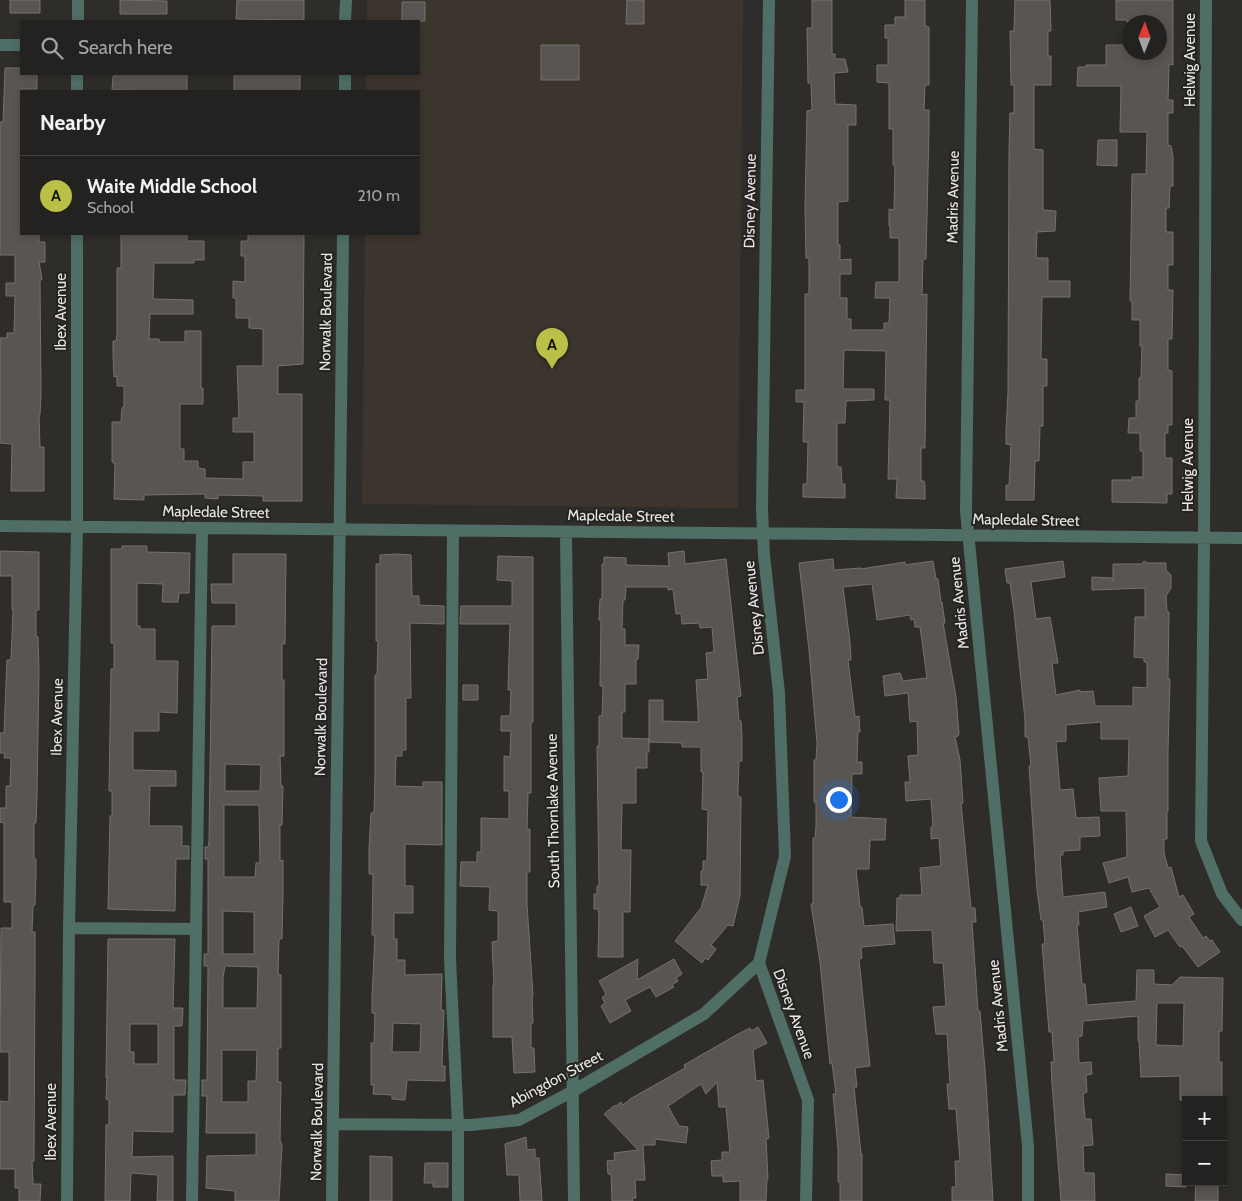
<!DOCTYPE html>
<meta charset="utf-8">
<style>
body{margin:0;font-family:Cabin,sans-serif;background:#2f2f2d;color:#f1f3f6}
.controls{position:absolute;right:15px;bottom:15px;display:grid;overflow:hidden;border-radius:0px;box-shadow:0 2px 8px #0003}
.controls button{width:45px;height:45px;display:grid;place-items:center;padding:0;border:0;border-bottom:1px solid #403f3e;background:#232220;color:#f1f3f6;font:25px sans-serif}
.compass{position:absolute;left:1122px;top:15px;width:45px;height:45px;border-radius:50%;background:#232220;box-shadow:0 2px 8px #0003;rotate:1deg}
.you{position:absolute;left:838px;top:799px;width:18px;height:18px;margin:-12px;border:4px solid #fff;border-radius:50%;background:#1a73e8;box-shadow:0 0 0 8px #1a73e833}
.badge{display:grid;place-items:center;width:32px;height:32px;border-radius:50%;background:#bac045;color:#111;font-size:16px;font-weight:700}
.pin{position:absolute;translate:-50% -41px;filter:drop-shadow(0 1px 2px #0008)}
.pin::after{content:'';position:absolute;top:26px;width:18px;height:15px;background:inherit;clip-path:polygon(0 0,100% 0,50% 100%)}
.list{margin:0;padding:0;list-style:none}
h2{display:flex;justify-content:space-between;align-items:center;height:65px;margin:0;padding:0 20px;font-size:21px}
h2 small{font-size:16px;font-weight:400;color:#a3a4a5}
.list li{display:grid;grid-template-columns:32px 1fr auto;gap:15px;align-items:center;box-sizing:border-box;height:80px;padding:0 20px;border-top:1px solid #403f3e}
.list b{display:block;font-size:19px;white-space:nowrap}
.list p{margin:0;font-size:16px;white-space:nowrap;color:#a3a4a5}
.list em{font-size:16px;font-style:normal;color:#a3a4a5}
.icon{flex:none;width:28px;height:28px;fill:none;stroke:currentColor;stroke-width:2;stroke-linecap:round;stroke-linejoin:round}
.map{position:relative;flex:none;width:1242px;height:1201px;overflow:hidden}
.search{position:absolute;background:#232220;box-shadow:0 2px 8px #0003;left:20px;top:20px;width:400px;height:55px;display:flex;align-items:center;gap:12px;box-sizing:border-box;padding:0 18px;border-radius:0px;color:#a3a4a5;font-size:19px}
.panel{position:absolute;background:#232220;box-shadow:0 2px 8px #0003;left:20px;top:90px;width:400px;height:145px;border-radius:0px}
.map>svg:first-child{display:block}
</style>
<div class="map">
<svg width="1242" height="1201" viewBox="0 0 1242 1201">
<rect width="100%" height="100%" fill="#2f2d2a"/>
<!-- built -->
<path fill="#3c352e" d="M367,0H743L738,508L362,504L365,234H419V91H366V74H419V21H367Z"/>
<!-- building -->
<path fill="#585552" stroke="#75726e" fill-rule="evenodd" d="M10,0H40V13H10Z
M120,0L167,1V14H120Z
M237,0H304V20L236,19Z
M627,0H644V24H626Z
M812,0H832V54H835V59H845L848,72L834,73L835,104L856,105V125H848V201L838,202V245H840V260L851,259V274H840V298H847V319H851V330H884V323H889L890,298H875L876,282H899V238H890V226H889V209L894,210L895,165H893V129H889V83L877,82V65H888V38H885V25H895V17H905V0H925V26L929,27V85H925L924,110H929V129L926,259H923L922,295L927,294L925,448H921V481H924L925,485V499L896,498L897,479H888L890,400H885L886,351L844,350L843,389H874V400L846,401L845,423H837V467H841L842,484H845V498L803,497V484H807L808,442H803L804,402H796V390H805V294H809V258H806L805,208L807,111L812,110L811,83H808L807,28H812Z
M1015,0H1050L1051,31H1048V56H1051V85H1034V149L1043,150V210L1056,211L1055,231L1037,232L1036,258H1048V281H1070V297H1042L1041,359H1047V386H1043V426H1040L1039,461H1035L1034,500H1006V485H1009L1010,468L1011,445L1006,444V431L1008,392L1009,152L1010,113H1014V85H1011L1010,31H1014Z
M1116,0H1173V65L1169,64L1168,100H1173V113H1168V145L1171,146L1173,156V186H1170L1169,208H1166V232H1173V265H1168V290H1173L1172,339H1168V370L1172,371V425H1168V433H1165V458H1172V494H1167V503L1112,502V480H1132V477H1143V451H1140V433H1128L1129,418H1136V401H1139V378H1141L1142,346H1140V320H1132V301H1130L1132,174H1146L1147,132H1120L1121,86H1077L1078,67H1086V65H1106V45H1130V52H1160V22H1127V20H1116Z
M402,2H425V21H402Z
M541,45H579V80H541Z
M5,68H21V74H37V89H21V234H39V242H45V262H39L42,279L40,281L41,392L40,415H39L40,447H44V491H11L12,444L0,443V338H7V333H14L15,296H6V283H15V257L14,255H0V122H3Z
M116,74H187V91L112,90L113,76H116Z
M234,74H300V91H234Z
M1098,140H1117V166L1097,165Z
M121,234H187V241H204V260H194V263H154L153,299L193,300V314H150L149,339H159V342H185V331H201V388H203V404H180V449H184V461H198V468L205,469V478L243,479V462H254V432H233V418H239L237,366H263V329L249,328V318H236V298H233V281L245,282V256H241V241H248V234H304L303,364L278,366V394H302V501H263V496L218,495V499L205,498V494L144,495V500L114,499L115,464L112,462V422H121L122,408L124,406V386H117V376L114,377L113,355V341H116L117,334V268H121Z
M122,546H147V552L190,553L189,593H179L178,602H162L163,584L137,583V626H140V629H155V661H178L177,713L159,712V731H133V770L176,771V786H150L149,826H182V846H189V859H176L175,911L108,909L110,816H112V791H109L111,669H114V643H111V549H122Z
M0,551L39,552V610H36V637H38L39,671L37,795L36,823H34V859H36V873L35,905L33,906L32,932H35V969L34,1161L32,1162L33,1184H41L40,1201H19V1188H15V1169H0V1101L9,1102V1052H0L1,928H12V902H4V823L0,822V808H6V786H10L11,758H4L5,753H0V733H4L7,660H11L13,611L12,609V576H0Z
M684,551L685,564L726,559L741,696L737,697L739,721H741L742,736V761H739L738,790V797H741L740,896L733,926L728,925L711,945L716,949L708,960L705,958L702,963L675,941L701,908L708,885H701V871H703V861H707L708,810L702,809L703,772H701V747H682V743L649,742V700H663V721L698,722V711L696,680L708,679L706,653L714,652L712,627L700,628L699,623L682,624L681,613L676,614L673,589L668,590V587H626L625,600H623L622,629H625V645H639L638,659H636V684H625V712H622V738L649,739V752H647V768H636V803H622L621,850H631L630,912H623V957H598L599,915L598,909H594V894H597V886H599L597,746H599V716H602L603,686H600L601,620H599L600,599H602V564H604V557L626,558V565L669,566L668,553Z
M233,554H286L285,644H282V680H284V756H280L281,786H283L282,825H280V861L283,860V894L282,939H279L278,974L281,975V1048H278V1082H281L280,1140L282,1145L279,1201H235V1191L206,1188L207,1156L256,1155V1133H206L207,1096H202V1080H207L208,966H204V954H208V859H205V847H208L209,842L212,626H236V603H212L211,584H233ZM225,764L261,765L260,791H225ZM224,805H259L260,863H256L255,877H224ZM223,911L254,912V954H223ZM225,966L258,967L257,1008H223V978ZM222,1050H257L256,1081H248V1102H222Z
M397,554L411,555L412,596H419V605L444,606V624L410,623L411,698H406V750H402V756H396L395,786L423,787V782H442V845L405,844V886H413V913H394V939H397V960H405V975L442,974L441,1010H444L442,1066H445V1081L407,1080L405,1100L392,1099V1095L373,1094L374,1085H371V1043H374L375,1013H372V997L375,935H372L373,874H369V850L371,813H374L375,776V675H377L378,641H376V564H380V555ZM393,1023L421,1024L420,1052H392Z
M498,556L533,557V722H531V793H528L527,829H530V872H527V904L533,996H532L533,1023H531V1048H534L535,1072L514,1073L512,1037H493V985H494L492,942L498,941V911L489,910L490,887L460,886L461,862H477V852H481V818L509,819V791H504V756L510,757L511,731H501V716H510L511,690H508L510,624H460L461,606H512V581L497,580Z
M833,559L834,570L861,568V569L905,562V565L933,561L936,579H938L941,602H942L945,623H943L956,697L959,734L958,736L955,737L960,760L963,803H961L971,908H975L976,922H972L978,1011H980L986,1082L993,1201H952V1187H956L955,1161H960L956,1109H949L947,1084H950L947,1034H936L933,1007L946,1006L943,963H934L932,930L896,931L897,898H900V895H922L920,868L941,866L939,838L931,839V827L933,826L931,799L906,801L905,782H910L908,756L918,755L917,721L910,722L908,693L885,696L883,676L900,673L903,681L927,678L920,627H915L914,619L911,620L910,615L877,620L872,584L843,587L850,642L851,660H848L855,717L859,716L860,732H858L857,762H862V774H852L851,817L886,819L885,840H870L869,869H856L860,907H862L864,926L893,924L895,944L861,947L862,958L859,959L870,1066L855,1068L857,1087H854L856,1106L861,1154H862V1201H840V1182H838V1149L833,1094H836L832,1063L830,1064L820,962L811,904H813V838H815L816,826V802H814V760H816L817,743L809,650L799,563Z
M1063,561L1065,577L1031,582L1036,619L1050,617L1058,663H1052L1056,695L1080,690V692L1093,691L1095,706H1133V687L1147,688V662H1144V658L1134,657L1135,617H1145V588L1092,590V577L1112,578L1113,581V564H1142L1144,561L1147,563H1166V570L1171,575V588L1166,596L1167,612H1169L1168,679H1170L1168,751V811H1167V839H1164V853L1168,868L1171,867L1179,897L1183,895L1194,914L1189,917L1203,938L1206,936L1210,941L1212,940L1220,952L1198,967L1182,946L1180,947L1168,930L1155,937L1144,916L1160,907L1149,888L1132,892L1128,877L1109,883L1103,863L1127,857L1126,811H1101L1099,778L1128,776L1129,739H1101V722L1066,725V741L1056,742L1060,790L1073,789L1076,818L1099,817L1100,836L1080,837V850L1063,851V855H1060L1063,897L1105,892L1107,907L1078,912L1079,925H1077L1082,984H1085L1087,1005L1136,1001L1137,970H1154V984L1172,985L1180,977L1223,978L1222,1031H1219V1062H1222V1100H1180V1076L1141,1077L1139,1041H1138V1016L1083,1021L1082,1036L1078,1037L1079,1063L1091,1062L1092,1074L1086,1075L1087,1092L1083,1094L1085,1119H1091L1093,1145L1083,1146L1084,1173H1094L1095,1201H1061L1052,1083L1051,1062H1054L1052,1032H1049L1042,944H1045L1043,920H1041L1037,890L1029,766H1031L1028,737H1025V720L1014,611L1010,583H1007L1005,569ZM1157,1003H1184L1183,1046L1156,1045Z
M463,685H478V700H463Z
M1131,907L1138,926L1121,932L1114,914Z
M108,939H175L173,1008H183L182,1026H174V1080H186L185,1095H173V1132L133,1131L132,1157L173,1156V1201H157L158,1175L131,1173L130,1201H105L106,1125H109V1100L106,1099L107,1077L106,1078ZM130,1024H158V1064H134V1052H130Z
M638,959L637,980L674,959L682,974L676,978L678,981L672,985L674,987L656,997L650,987L625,1000L631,1011L610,1023L601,1006L605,1003L602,998L606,994L599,981Z
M758,1027L767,1043L753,1050L756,1081L763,1080L767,1119L769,1138L766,1139L768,1179H767L766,1201H740V1181L723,1182V1176H712L711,1161L722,1160V1152H730L726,1107H719L717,1082L706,1094L701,1084L668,1106L679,1126L688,1127L686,1143L655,1139V1145H643L645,1180H635L636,1198H632L633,1201H612L611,1174H608L607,1161L615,1160L614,1153L638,1150L604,1114L615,1105L616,1106L621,1102L623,1105L630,1099L685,1068L684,1065L738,1034L750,1028L751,1031Z
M526,1137L527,1150L535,1149V1158H539L542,1201H520L519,1175H507L505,1144Z
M370,1156L392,1157V1201H370Z
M425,1163H448V1187H433V1183H424Z
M1166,1174L1186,1175V1187L1166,1186Z
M1196,1182H1218V1201H1195Z"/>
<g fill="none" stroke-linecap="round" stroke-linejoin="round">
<!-- minor -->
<path stroke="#4f6e66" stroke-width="12" d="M769,0L762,508L764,555L779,693L785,856L759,963L808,1100L806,1201
M972,0L966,511L1028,1146V1201
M1206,0L1204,538L1201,841L1222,894L1242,920
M78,21V0
M345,21L346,0
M0,45H21
M77,91V74
M345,91V74
M0,526L1242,538
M453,531L450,959L458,1125V1201
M566,532L574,1201
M69,928L196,929
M333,1124L471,1125L519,1120L573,1091L704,1014L759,963
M67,1201L69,928L77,527V234
M192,1201L202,528
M332,1201L343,234"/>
</g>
<g text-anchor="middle" stroke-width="4" stroke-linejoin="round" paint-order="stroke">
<!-- street labels -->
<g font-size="15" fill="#eae8e6" stroke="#252320">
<text transform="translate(1190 60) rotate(-90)" y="5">Helwig Avenue</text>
<text transform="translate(953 197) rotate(-89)" y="5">Madris Avenue</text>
<text transform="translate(750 201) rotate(-89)" y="5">Disney Avenue</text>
<text transform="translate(61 312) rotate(-90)" y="5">Ibex Avenue</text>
<text transform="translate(326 312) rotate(-89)" y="5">Norwalk Boulevard</text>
<text transform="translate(1188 465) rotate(-90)" y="5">Helwig Avenue</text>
<text transform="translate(216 512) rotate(1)" y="5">Mapledale Street</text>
<text transform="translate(621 516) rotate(1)" y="5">Mapledale Street</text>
<text transform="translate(1026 520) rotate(1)" y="5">Mapledale Street</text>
<text transform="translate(959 603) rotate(-96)" y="5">Madris Avenue</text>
<text transform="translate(754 608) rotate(-96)" y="5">Disney Avenue</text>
<text transform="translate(57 717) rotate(-89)" y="5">Ibex Avenue</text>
<text transform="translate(321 717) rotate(-89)" y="5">Norwalk Boulevard</text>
<text transform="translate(553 811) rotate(-91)" y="5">South Thornlake Avenue</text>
<text transform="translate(998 1006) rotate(-96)" y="5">Madris Avenue</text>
<text transform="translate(794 1014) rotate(70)" y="5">Disney Avenue</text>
<text transform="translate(556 1079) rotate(-28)" y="5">Abingdon Street</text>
<text transform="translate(51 1122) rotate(-90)" y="5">Ibex Avenue</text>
<text transform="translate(317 1122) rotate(-89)" y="5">Norwalk Boulevard</text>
</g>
</g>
</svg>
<div class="controls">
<button>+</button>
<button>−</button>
</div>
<svg class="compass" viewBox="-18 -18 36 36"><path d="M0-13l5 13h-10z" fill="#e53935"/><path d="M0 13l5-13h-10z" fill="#a3a4a5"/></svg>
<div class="you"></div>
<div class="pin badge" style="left:552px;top:369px">A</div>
<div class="search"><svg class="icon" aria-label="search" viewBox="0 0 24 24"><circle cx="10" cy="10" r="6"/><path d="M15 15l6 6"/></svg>Search here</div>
<section class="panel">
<h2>Nearby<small></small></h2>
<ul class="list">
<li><span class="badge">A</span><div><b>Waite Middle School</b><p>School</p></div><em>210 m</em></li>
</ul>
</section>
</div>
